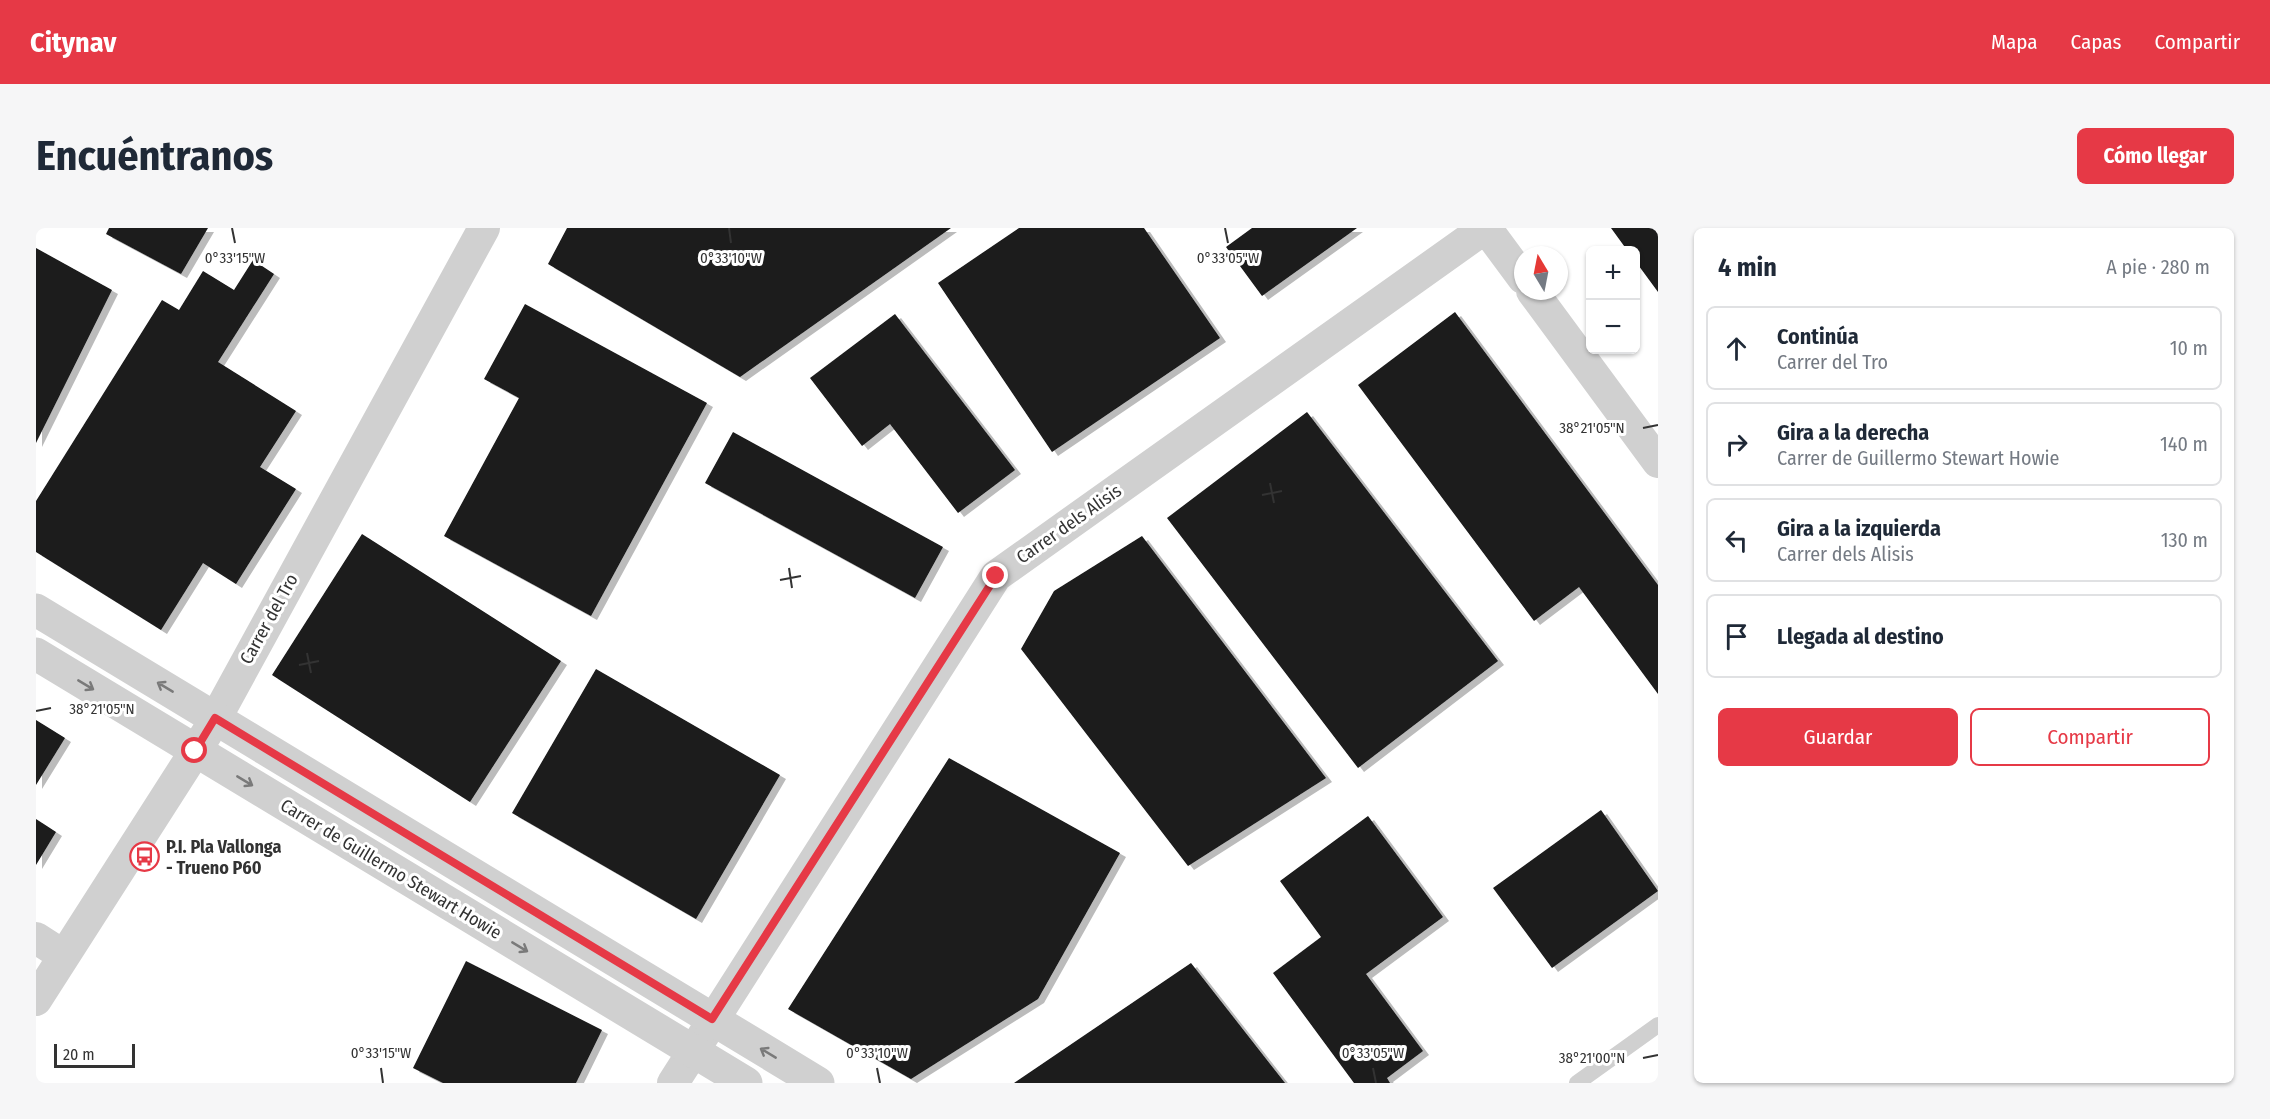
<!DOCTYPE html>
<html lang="es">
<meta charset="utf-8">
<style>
body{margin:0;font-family:"Fira Sans Condensed",sans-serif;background:#f6f6f7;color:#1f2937}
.controls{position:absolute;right:18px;top:18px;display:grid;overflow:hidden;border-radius:9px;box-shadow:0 2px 4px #0004}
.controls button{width:54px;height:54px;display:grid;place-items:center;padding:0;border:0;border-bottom:2px solid #e0e1e3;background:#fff;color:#1f2937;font:30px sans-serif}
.compass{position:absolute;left:1478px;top:18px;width:54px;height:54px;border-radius:50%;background:#fff;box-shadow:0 2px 4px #0004;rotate:350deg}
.scale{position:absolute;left:18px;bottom:15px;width:81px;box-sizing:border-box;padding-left:6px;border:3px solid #333;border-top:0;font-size:16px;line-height:21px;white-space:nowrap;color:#333;-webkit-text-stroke:4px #fff;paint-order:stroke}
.stop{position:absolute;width:18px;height:18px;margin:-14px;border:4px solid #e63946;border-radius:50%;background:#fff}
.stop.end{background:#e63946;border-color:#fff;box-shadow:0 2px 6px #0008}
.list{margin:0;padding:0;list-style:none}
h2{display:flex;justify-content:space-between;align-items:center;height:78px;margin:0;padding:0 24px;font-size:26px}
h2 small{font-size:20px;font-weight:400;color:#747a83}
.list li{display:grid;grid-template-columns:39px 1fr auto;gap:18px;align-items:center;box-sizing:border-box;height:84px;margin:0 12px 12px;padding:0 12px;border:2px solid #e0e1e3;border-radius:9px}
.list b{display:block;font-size:22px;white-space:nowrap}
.list p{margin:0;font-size:20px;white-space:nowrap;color:#747a83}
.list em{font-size:20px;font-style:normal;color:#747a83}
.actions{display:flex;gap:12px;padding:18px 24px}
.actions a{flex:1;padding:14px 0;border:2px solid #e63946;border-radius:9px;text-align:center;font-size:21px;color:#e63946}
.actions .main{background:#e63946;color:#fff}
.icon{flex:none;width:33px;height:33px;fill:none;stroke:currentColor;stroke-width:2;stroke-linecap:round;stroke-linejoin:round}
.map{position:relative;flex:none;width:1622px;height:855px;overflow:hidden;border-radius:9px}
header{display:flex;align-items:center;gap:36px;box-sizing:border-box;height:84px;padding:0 30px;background:#e63946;color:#fff}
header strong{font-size:28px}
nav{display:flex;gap:33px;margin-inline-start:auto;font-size:21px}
.intro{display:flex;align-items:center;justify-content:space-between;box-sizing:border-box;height:144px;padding:0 36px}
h1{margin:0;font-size:42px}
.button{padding:15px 27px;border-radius:9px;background:#e63946;color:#fff;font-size:21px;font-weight:700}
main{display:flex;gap:36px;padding:0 36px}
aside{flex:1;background:#fff;border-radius:9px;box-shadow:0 2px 4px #0004}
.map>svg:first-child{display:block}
</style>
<header>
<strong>Citynav</strong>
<nav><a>Mapa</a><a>Capas</a><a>Compartir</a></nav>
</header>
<div class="intro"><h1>Encuéntranos</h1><a class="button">Cómo llegar</a></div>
<main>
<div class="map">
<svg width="1622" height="855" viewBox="0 0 1622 855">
<defs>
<filter id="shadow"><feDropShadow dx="6" dy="4" stdDeviation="0" flood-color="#0004"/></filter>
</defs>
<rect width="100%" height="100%" fill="#fff"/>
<!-- building -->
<path fill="#1a1a1a" filter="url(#shadow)" d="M73,0H172L145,46L70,6Z
M531,0H915L704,149L512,36Z
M983,0H1108L1184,110L1016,224L902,55Z
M1216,0H1321L1226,68L1190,19Z
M1575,0H1622V64L1600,34V22H1591Z
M0,20L76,62L0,215Z
M217,32L238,46L182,134L260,183L224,239L260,261L200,356L167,335L125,402L0,324V273L126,72L143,82L167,43L198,62Z
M489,76L671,175L555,388L408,308L483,170L448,151Z
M1419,84L1622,357V466L1543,359L1498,393L1322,157Z
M859,86L979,242L922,285L854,196L826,218L774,150Z
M1271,184L1462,433L1322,540L1131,290Z
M697,204L907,319L879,370L669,255Z
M326,306L525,433L434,574L236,447Z
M1106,308L1290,550L1152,638L985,421L1018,363Z
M560,441L744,547L660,691L476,585Z
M0,492L29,510L0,557Z
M913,530L1084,625L1002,771L875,851L752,781Z
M1565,582L1622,663L1516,740L1457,660Z
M1332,588L1407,689L1330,746L1387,823L1351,850L1354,855H1318L1237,745L1285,709L1244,653Z
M0,591L20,604L0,637Z
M430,733L566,802L540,855H407L377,840Z
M1155,735L1249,855H978Z"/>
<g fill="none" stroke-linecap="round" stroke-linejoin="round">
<!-- service -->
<path stroke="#d0d0d0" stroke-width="16" d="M1541,855L1622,797"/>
<!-- minor -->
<path stroke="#d0d0d0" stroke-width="32" d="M1450,0L1487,50
M1496,63L1622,234
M0,710L28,728
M0,772L176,497L448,0
M637,855L960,348L1449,0"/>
<!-- tertiary -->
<path stroke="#d0d0d0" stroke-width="33" d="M0,382L782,855
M0,426L710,855"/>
</g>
<!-- one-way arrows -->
<defs><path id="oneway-shaft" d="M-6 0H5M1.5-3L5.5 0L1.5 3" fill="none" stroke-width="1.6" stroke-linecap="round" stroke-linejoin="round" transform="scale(1.5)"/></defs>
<g stroke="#7a7a7a">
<use href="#oneway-shaft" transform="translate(50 457) rotate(31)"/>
<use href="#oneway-shaft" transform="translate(129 459) rotate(-149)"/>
<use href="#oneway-shaft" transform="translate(209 553) rotate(31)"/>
<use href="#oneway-shaft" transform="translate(484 719) rotate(31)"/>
<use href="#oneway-shaft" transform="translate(732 825) rotate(-149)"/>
</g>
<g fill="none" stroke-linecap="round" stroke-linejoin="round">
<!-- route -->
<path stroke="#e63946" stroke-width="8" d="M159,523L179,490L676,791L960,348"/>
</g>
<!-- ticks -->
<path fill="none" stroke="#333" stroke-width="2" d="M196,0L199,15M693,0L695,15M1189,0L1192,15M1607,200L1622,197M1234,255L1238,275M1226,267L1246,263M753,340L756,360M744,352L765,348M271,425L275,445M263,437L283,433M0,483L15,480M1607,830L1622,827M345,840L347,855M841,840L844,855M1337,840L1340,855"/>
<!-- icons -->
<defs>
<symbol id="bus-ring" viewBox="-11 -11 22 22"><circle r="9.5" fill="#fff" stroke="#e63946" stroke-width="1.5"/><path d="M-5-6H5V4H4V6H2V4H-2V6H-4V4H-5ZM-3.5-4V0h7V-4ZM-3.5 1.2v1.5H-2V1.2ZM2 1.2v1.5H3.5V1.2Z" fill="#e63946"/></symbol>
</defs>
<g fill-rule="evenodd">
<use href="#bus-ring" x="92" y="612" width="33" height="33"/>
</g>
<g text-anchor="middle" stroke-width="6" stroke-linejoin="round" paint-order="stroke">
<!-- street labels -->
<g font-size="18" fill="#333" stroke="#fff">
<text transform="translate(1033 296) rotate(-35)" y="6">Carrer dels Alisis</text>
<text transform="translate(233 391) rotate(-61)" y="6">Carrer del Tro</text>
<text transform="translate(355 641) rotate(31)" y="6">Carrer de Guillermo Stewart Howie</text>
</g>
<!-- poi labels -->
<g font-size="18" font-weight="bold" fill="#333" stroke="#fff" text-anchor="start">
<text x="130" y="625">P.I. Pla Vallonga<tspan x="130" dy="21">- Trueno P60</tspan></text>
</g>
</g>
<g font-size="15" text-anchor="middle" fill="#333" stroke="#fff" stroke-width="6" stroke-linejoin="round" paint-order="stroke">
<text x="199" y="35">0°33'15"W</text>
<text x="695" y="35">0°33'10"W</text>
<text x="1192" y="35">0°33'05"W</text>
<text x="1556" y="205">38°21'05"N</text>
<text x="66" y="486">38°21'05"N</text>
<text x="345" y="830">0°33'15"W</text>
<text x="841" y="830">0°33'10"W</text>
<text x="1337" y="830">0°33'05"W</text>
<text x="1556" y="835">38°21'00"N</text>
</g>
</svg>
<div class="controls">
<button>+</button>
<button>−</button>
</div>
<svg class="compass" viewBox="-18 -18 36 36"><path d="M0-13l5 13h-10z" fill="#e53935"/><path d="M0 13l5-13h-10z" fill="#747a83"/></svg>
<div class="scale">20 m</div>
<div class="stop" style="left:159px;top:523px"></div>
<div class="stop end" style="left:960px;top:348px"></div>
</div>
<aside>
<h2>4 min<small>A pie · 280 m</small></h2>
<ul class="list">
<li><svg class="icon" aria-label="ahead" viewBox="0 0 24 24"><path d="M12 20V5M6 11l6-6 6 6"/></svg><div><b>Continúa</b><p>Carrer del Tro</p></div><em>10 m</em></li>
<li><svg class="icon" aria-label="right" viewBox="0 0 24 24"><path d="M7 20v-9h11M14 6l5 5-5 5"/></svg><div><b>Gira a la derecha</b><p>Carrer de Guillermo Stewart Howie</p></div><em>140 m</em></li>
<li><svg class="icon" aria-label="left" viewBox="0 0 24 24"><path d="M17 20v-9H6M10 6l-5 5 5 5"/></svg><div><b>Gira a la izquierda</b><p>Carrer dels Alisis</p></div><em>130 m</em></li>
<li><svg class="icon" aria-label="arrive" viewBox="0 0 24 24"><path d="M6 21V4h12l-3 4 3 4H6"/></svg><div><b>Llegada al destino</b></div></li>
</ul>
<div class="actions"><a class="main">Guardar</a><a>Compartir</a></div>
</aside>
</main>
